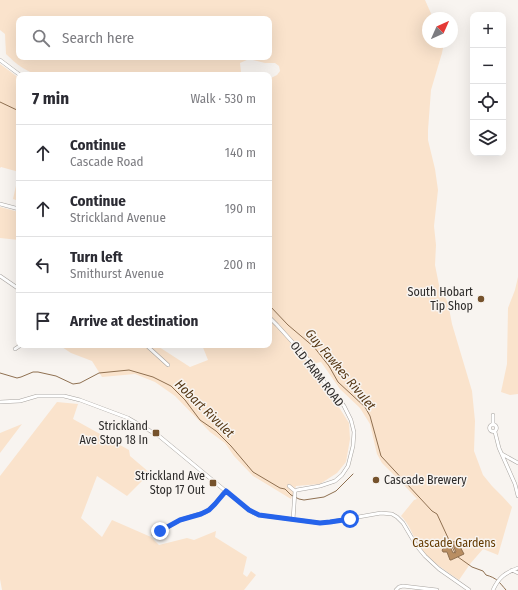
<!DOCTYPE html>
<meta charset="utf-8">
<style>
body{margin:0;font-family:"Fira Sans Condensed",sans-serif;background:#f2f2f3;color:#2b2b33}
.controls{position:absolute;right:12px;top:12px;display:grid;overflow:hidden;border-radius:8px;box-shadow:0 4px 16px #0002}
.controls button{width:36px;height:36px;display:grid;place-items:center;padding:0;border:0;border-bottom:1px solid #e1e1e2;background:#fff;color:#2b2b33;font:20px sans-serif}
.compass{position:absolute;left:422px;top:12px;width:36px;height:36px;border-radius:50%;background:#fff;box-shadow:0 4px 16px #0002;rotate:45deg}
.stop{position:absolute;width:12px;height:12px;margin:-9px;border:3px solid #2563eb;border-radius:50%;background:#fff}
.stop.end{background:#2563eb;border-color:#fff;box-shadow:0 1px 4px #0008}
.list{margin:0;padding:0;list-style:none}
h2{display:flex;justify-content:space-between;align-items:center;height:52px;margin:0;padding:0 16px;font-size:17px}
h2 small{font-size:13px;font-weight:400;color:#7c7c81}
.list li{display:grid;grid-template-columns:26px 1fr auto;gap:12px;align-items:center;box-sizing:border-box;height:56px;padding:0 16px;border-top:1px solid #e1e1e2}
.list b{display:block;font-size:15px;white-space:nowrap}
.list p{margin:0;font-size:13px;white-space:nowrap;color:#7c7c81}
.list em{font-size:13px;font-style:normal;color:#7c7c81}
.icon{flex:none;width:22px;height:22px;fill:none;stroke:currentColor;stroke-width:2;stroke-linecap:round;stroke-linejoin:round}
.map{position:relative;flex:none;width:518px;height:590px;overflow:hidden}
.search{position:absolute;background:#fff;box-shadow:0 4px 16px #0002;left:16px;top:16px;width:256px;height:44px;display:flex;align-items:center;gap:10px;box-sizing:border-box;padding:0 14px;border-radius:8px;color:#7c7c81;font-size:15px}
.panel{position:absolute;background:#fff;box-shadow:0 4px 16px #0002;left:16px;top:72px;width:256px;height:276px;border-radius:8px}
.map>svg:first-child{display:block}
</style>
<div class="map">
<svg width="518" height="590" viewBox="0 0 518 590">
<rect width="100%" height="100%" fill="#f8f4f0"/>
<!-- green -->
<path fill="#fae3cc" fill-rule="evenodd" d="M0,0H425L433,18H428V42H443L444,43L442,53L431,90L428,130V140L435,169L438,190L434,226L436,245L435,265L439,285L448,303L452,324L472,391L475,421L474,451L483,475L492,486L502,496L512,507L498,555L483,549L470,564L459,580C445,570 426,559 417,543C412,533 409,524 401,516L414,500L417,499L403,484L382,463L377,454L370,424L360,408L340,389L321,362L306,365L335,401L349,423L350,439L346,462L337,473L320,484L296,486L291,499L253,476L234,456L225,443L210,432L175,396L155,382L135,374L102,377L92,361L71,353L62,347L63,345H156L190,367L208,360L202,345H269V79L277,75L280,71L279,66L275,63H265L249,59L240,63L241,72L242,75H39C25,71 16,64 6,54L5,34L0,30ZM19,19H269V57H19Z
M0,64L19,78V201L13,199L19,172L1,167L0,168Z
M0,207L19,212V240L0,238Z
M518,277V394L510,395L501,392L507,364L508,308L515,290Z
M57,402L78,404L73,419L129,450L130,456L150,473L127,496L97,476L81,518L102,537L112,520L151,537L159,545L187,538L194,540L216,531L215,537L247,557L243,574L247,577L251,571L256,575L244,590H2L0,579V476Z
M22,424L0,453V433Z"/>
<!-- water -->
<path fill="#b98e62" stroke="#8f7051" d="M457,541L464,554L451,560H450L447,552H443L442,550L447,544H449L453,553L456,552L452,543V542Z"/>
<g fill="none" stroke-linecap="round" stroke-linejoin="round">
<!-- stream -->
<path stroke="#8f7051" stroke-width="1" d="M0,102L19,111
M269,305L288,325L314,347L329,366L338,382L365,407L370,416L381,456L432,511L437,514L455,553
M0,373L17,378L21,377L33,372H38L56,376L73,384L80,383L99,373L129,370L153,377L171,386L185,400L200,420L216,431L231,446L253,472L280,488L285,489L291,495L299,499L304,500L324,497L336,491L353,474
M458,557L472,567L483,571L486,575C497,578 499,582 506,590"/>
<defs>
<path id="minor" d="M0,60L20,75
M0,204L19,209
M0,276L19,289
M269,317L277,325L315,367L328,388L339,399L344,406L351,420L354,432L353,446L348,466L342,475L335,481L320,486L297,490L295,491L293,520
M146,345L168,365
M15,349L21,345
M0,402L20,401L37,396H64L80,400L128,418L159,436L245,507L254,513L259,515L320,523L330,522L381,513L392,514L397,517L403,523L416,545L425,556L439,569L469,590
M493,415V425
M489.5 428a3.5 3.5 0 1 1 7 0a3.5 3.5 0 1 1-7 0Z
M495,432L499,448L515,484L518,496
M502,454L518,463
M289,486L295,491
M153,534L168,527L180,520L206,512L215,504L225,491
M512,570L518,573
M396,590L399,587L403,586L437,590
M493,590C499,577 505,573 518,568"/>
</defs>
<!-- minor casing -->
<use href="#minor" stroke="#a8a4a0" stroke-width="4"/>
<!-- minor -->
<use href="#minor" stroke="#fff" stroke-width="3"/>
</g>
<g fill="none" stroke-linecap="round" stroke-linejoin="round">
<!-- route -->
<path stroke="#2563eb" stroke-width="5" d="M160,531L180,520L201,514L209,510L215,504L226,491L249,510L259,515L320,523L330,522L350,519"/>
</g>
<!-- markers -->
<g fill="#76522c" stroke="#f8f4f0" stroke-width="1.5">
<circle cx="481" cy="299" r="4"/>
<rect x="152" y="429" width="8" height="8" rx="2"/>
<circle cx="376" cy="480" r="4"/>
<rect x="209" y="479" width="8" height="8" rx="2"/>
</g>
<g text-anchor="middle" stroke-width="3" stroke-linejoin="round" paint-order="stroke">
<!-- poi labels -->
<g font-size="12" fill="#2d2b2a" stroke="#f8f4f0" text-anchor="end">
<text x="473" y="296">South Hobart<tspan x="473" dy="14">Tip Shop</tspan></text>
<text x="148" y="430">Strickland<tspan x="148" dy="14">Ave Stop 18 In</tspan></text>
<text x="205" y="480">Strickland Ave<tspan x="205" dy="14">Stop 17 Out</tspan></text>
<text x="384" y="484" text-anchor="start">Cascade Brewery</text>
</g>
<!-- street labels -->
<g font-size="12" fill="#2d2b2a" stroke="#f8f4f0">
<text transform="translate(317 374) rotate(52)" y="4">OLD FARM ROAD</text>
</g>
<!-- park labels -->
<g font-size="12" fill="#633a00" stroke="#f8f4f0">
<text x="454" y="547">Cascade Gardens</text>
</g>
<!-- water labels -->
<g font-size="13" font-style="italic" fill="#553714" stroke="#f8f4f0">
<text transform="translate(341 369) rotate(50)" y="5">Guy Fawkes Rivulet</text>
<text transform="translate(205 408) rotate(44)" y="5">Hobart Rivulet</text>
</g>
</g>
</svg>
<div class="controls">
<button>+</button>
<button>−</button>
<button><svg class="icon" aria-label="locate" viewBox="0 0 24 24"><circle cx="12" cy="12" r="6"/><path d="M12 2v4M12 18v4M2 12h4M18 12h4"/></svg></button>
<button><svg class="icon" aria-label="layers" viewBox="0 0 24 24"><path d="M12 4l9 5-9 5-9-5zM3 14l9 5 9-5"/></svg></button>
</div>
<svg class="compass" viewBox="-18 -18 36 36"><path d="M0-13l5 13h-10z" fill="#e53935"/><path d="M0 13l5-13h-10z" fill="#7c7c81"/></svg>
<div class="stop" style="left:350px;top:519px"></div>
<div class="stop end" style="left:160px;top:531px"></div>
<div class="search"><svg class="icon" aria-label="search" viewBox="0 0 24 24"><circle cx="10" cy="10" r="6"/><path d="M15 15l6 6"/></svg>Search here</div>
<section class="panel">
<h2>7 min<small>Walk · 530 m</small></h2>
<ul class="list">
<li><svg class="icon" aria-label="ahead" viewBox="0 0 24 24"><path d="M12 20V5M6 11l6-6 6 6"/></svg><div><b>Continue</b><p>Cascade Road</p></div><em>140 m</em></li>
<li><svg class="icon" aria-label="ahead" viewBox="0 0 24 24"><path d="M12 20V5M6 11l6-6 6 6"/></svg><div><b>Continue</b><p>Strickland Avenue</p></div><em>190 m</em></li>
<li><svg class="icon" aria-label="left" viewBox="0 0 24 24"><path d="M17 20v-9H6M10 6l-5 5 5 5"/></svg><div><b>Turn left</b><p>Smithurst Avenue</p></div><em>200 m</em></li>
<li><svg class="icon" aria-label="arrive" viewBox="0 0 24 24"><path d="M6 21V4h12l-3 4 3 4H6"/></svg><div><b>Arrive at destination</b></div></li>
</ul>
</section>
</div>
